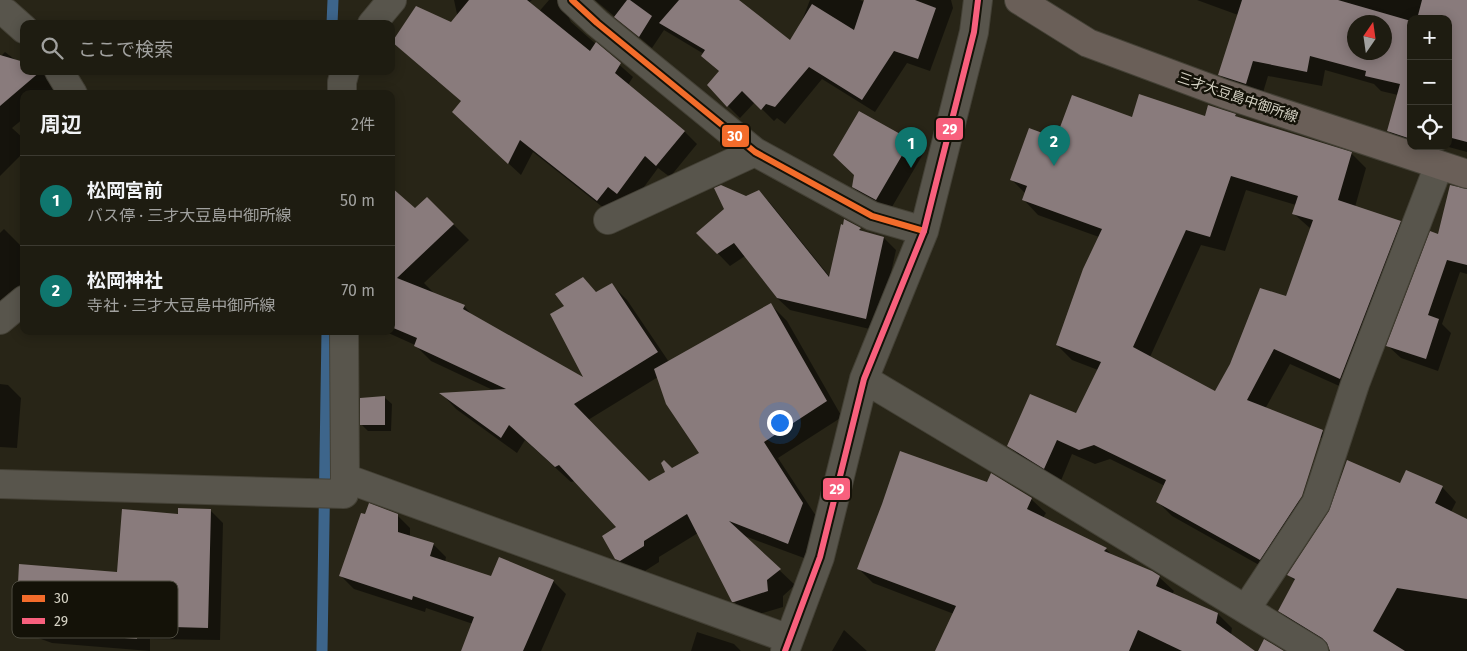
<!DOCTYPE html>
<html lang="ja">
<meta charset="utf-8">
<style>
body{margin:0;font-family:"Fira Sans","Noto Sans JP",sans-serif;background:#26251a;color:#f1f3f6}
.controls{position:absolute;right:15px;top:15px;display:grid;overflow:hidden;border-radius:10px;box-shadow:0 2px 12px #0003}
.controls button{width:45px;height:45px;display:grid;place-items:center;padding:0;border:0;border-bottom:1px solid #3c3a31;background:#1e1c11;color:#f1f3f6;font:25px sans-serif}
.compass{position:absolute;left:1347px;top:15px;width:45px;height:45px;border-radius:50%;background:#1e1c11;box-shadow:0 2px 12px #0003;rotate:13deg}
.you{position:absolute;left:779px;top:422px;width:18px;height:18px;margin:-12px;border:4px solid #fff;border-radius:50%;background:#1a73e8;box-shadow:0 0 0 8px #1a73e833}
.badge{display:grid;place-items:center;width:32px;height:32px;border-radius:50%;background:#0f766e;color:#fff;font-size:16px;font-weight:700}
.pin{position:absolute;translate:-50% -41px;filter:drop-shadow(0 1px 2px #0008)}
.pin::after{content:'';position:absolute;top:26px;width:18px;height:15px;background:inherit;clip-path:polygon(0 0,100% 0,50% 100%)}
.list{margin:0;padding:0;list-style:none}
h2{display:flex;justify-content:space-between;align-items:center;height:65px;margin:0;padding:0 20px;font-size:21px}
h2 small{font-size:16px;font-weight:400;color:#a1a19f}
.list li{display:grid;grid-template-columns:32px 1fr auto;gap:15px;align-items:center;box-sizing:border-box;height:90px;padding:0 20px;border-top:1px solid #3c3a31}
.list b{display:block;font-size:19px;white-space:nowrap}
.list p{margin:0;font-size:16px;white-space:nowrap;color:#a1a19f}
.list em{font-size:16px;font-style:normal;color:#a1a19f}
.icon{flex:none;width:28px;height:28px;fill:none;stroke:currentColor;stroke-width:2;stroke-linecap:round;stroke-linejoin:round}
.map{position:relative;flex:none;width:1467px;height:651px;overflow:hidden}
.search{position:absolute;background:#1e1c11;box-shadow:0 2px 12px #0003;left:20px;top:20px;width:375px;height:55px;display:flex;align-items:center;gap:12px;box-sizing:border-box;padding:0 18px;border-radius:10px;color:#a1a19f;font-size:19px}
.panel{position:absolute;background:#1e1c11;box-shadow:0 2px 12px #0003;left:20px;top:90px;width:375px;height:245px;border-radius:10px}
.map>svg:first-child{display:block}
</style>
<div class="map">
<svg width="1467" height="651" viewBox="0 0 1467 651">
<rect width="100%" height="100%" fill="#282517"/>
<!-- shadow -->
<path fill="#0007" fill-rule="evenodd" d="M454,0H532L437,81L393,42L460,28Z
M549,0H576L569,10V18L571,22L633,77L628,85L685,132L697,144L670,177L658,168L630,206L610,213L533,152L521,175L453,112Z
M595,0H737L793,44L810,0H860L886,10L883,0H951L953,8L930,71L907,63L875,112L822,79L785,124L777,118L774,121L755,102L740,118L728,106L720,72L702,56L704,54L664,30L652,48Z
M1197,0H1467V152L1445,146H1448V19H1411V146H1431L1429,154L1404,146L1389,131L1398,95L1381,91L1374,84L1325,70L1322,86L1268,76L1261,99L1235,89L1219,74L1238,15ZM1354,22H1384V52H1354Z
M5,52L18,62L24,71H44L60,87L52,94H24V118L12,128L24,139V152L0,176V57Z
M1235,115L1239,119L1351,153L1366,168L1355,207L1400,222L1415,237L1355,393L1290,364L1265,409L1323,432L1338,447L1275,574L1172,516L1157,501L1165,486L1110,459L1095,464L1072,454L1060,483L1024,461L1009,446L1077,415L1098,370L1072,360L1057,345L1099,237L1038,215L1024,200L1026,194L1012,180L1056,139L1133,118H1206ZM1246,190L1296,205L1294,214L1311,229L1286,297L1215,393L1150,357L1201,245L1225,251ZM1320,438H1322L1301,502H1299Z
M910,141L923,154L889,212L866,200L853,187Z
M759,191L771,204L830,277L842,226L860,229L863,232L884,238L896,250L878,331L790,310L777,298L745,256L730,266L698,233L746,198Z
M427,198L469,240L424,283L436,295L464,306L473,316L586,380L566,306L583,279L597,293L611,284L627,300L669,362L771,305L787,321L842,417L778,458L818,519L804,558L742,535L795,585L783,596V607L749,617L733,601L698,533L659,557V562L637,576L633,575L616,559L618,527L575,481L571,482L525,440L517,453L456,409L442,394L495,391L431,361L415,345L384,331H391V237ZM658,377L700,453L649,482L588,420Z
M1467,210V274L1460,272L1442,324L1451,333L1438,371L1401,358L1388,346L1439,235Z
M4,229L24,249V292L0,306V233Z
M363,331H373L370,334Z
M0,384L8,385L21,398L17,448L0,447Z
M385,398L392,404L391,431H368L362,425Z
M1401,485L1442,487L1456,502L1451,512L1467,521V651H1331L1330,647L1294,625L1280,611L1295,581L1289,575Z
M1031,499L1046,513L1043,518L1106,549L1114,557L1159,577L1174,591L1172,595L1218,614L1232,628L1231,635L1253,651H936L954,614L873,583L859,569Z
M210,510L223,523L220,640L150,639V651L52,643L30,635L17,622L118,573L179,516Z
M397,515L410,528V537L433,544L446,557L445,562L492,577L553,581L566,594L541,651H462L473,624L426,608L425,612L354,589L341,576Z
M844,630L867,651H832Z
M697,632L734,644L741,651H691Z"/>
<g fill="none" stroke-linecap="round" stroke-linejoin="round">
<!-- stream -->
<path stroke="#3d658b" stroke-width="11" d="M332,24L333,0
M322,651L327,331"/>
</g>
<!-- building -->
<path fill="#897b7c" fill-rule="evenodd" d="M469,0H527L590,51L596,42L621,63L615,73L685,131L656,166L645,156L617,194L608,187L597,201L520,140L508,164L452,112L461,101L392,42L416,6L451,22Z
M627,0H630L652,16L639,37L614,17Z
M679,0H739L790,40L812,4L854,30L864,0H915L936,8L918,59L894,51L862,100L809,67L775,107L766,104L761,110L742,91L727,107L707,85L719,71L701,56L705,50L659,23Z
M1242,0H1338L1411,21V139L1387,131L1400,84L1365,76L1366,71L1310,56L1307,72L1253,61L1246,84L1218,75ZM1354,22H1384V52H1354Z
M1422,0H1467V142L1448,137V19H1417Z
M0,55L24,62V71H41L0,106Z
M1139,94L1205,116L1208,105L1236,114L1235,116L1352,152L1338,200L1401,221L1340,379L1274,349L1247,400L1323,430L1302,496L1260,560L1156,502L1166,480L1094,445L1079,450L1057,440L1044,469L1007,446L1030,394L1076,413L1101,362L1056,345L1083,269L1102,229L1022,200L1027,186L1010,180L1029,128L1056,138L1072,95L1132,117ZM1231,176L1298,196L1292,214L1313,220L1286,296L1260,288L1230,364L1215,391L1133,347L1186,230L1210,237Z
M859,111L911,140L876,200L852,187L854,175L833,155Z
M721,185L746,196L759,190L829,277L841,224L843,225L844,219L861,228L859,230L884,237L866,319L777,298L734,243L717,254L696,233L724,209L714,188Z
M1450,185L1467,189V265L1447,260L1428,315L1439,319L1426,359L1386,346L1430,231L1438,234Z
M391,187L415,208L427,197L454,224L397,278L465,305L463,309L583,377L550,314L564,306L555,294L583,277L596,292L612,283L658,352L574,404L649,481L665,472L661,463L664,460L672,468L699,453L666,404L654,369L771,303L827,401L764,442L803,503L788,544L729,521L781,569L767,580L768,591L734,602H732L687,514L644,541V546L620,561L615,559L602,536L616,527L559,465L555,467L509,425L501,438L439,393L506,389L414,346L417,338L391,327Z
M385,396V425H360V398Z
M900,451L987,482L991,473L1032,498L1027,509L1107,548L1104,551L1152,571L1160,576L1156,586L1218,613L1216,623L1255,651H1182L1138,630L1129,651H935L956,606L857,569L882,504Z
M1347,460L1400,483L1406,470L1443,486L1435,503L1467,519V599L1397,588L1373,631L1405,651H1330L1327,643L1322,638L1278,611L1295,579L1287,575L1329,511Z
M369,503L398,514V532L434,543L430,556L491,576L499,557L554,580L523,651H461L474,617L413,596L412,600L339,576L361,513L365,514Z
M178,508L211,509L208,628L138,626L137,639L38,631L16,623L19,564L117,572L122,509L178,514Z
M1264,639L1284,651H1258Z"/>
<g fill="none" stroke-linecap="round" stroke-linejoin="round">
<defs>
<path id="minor" d="M572,0L597,23L755,152L872,216L924,231
M0,11L6,13L24,29
M372,24L392,0
M59,71L73,94
M342,94V82L345,71
M608,220L755,152
M0,320L24,300
M344,331L345,478
M864,379L1048,489L1314,651
M0,484L344,494L345,478L789,639
M1246,609L1316,503L1355,384L1439,165
M785,651L820,557L864,379L924,231L974,32L978,0"/>
<path id="major" d="M1019,0L1088,43L1225,94L1467,174"/>
</defs>
<!-- minor casing -->
<use href="#minor" stroke="#444136" stroke-width="30"/>
<!-- major casing -->
<use href="#major" stroke="#444136" stroke-width="30"/>
<!-- minor -->
<use href="#minor" stroke="#58554c" stroke-width="28"/>
<!-- major -->
<use href="#major" stroke="#6a5f58" stroke-width="28"/>
<defs>
<path id="bus-1" d="M572,0L597,23L755,152L872,216L924,231"/>
<path id="bus-2" d="M785,651L820,557L864,379L924,231L974,32L978,0"/>
</defs>
<!-- bus-1 casing -->
<use href="#bus-1" stroke="#141208" stroke-width="10"/>
<!-- bus-2 casing -->
<use href="#bus-2" stroke="#141208" stroke-width="10"/>
<!-- bus-1 -->
<use href="#bus-1" stroke="#f36c2b" stroke-width="6"/>
<!-- bus-2 -->
<use href="#bus-2" stroke="#f8607d" stroke-width="6"/>
</g>
<g text-anchor="middle" stroke-width="5" stroke-linejoin="round" paint-order="stroke">
<!-- street labels -->
<g font-size="14" fill="#d5d2c4" stroke="#141208">
<text transform="translate(1238 97) rotate(19)" y="5">三才大豆島中御所線</text>
</g>
</g>
<!-- legend -->
<rect x="12" y="581" width="166" height="57" rx="8" fill="#141208" stroke="#4e4c40" stroke-width="1"/>
<rect x="22" y="595" width="23" height="7" fill="#f36c2b"/>
<rect x="22" y="618" width="23" height="6" fill="#f8607d"/>
<g font-size="14" fill="#d5d2c4">
<text x="54" y="603">30</text>
<text x="54" y="626">29</text>
</g>
<g stroke="#141208" stroke-width="2">
<rect x="935" y="117" width="29" height="24" rx="5" fill="#f8607d"/>
<rect x="721" y="124" width="29" height="24" rx="5" fill="#f36c2b"/>
<rect x="822" y="477" width="29" height="24" rx="5" fill="#f8607d"/>
</g>
<g font-size="14" text-anchor="middle" font-weight="bold" fill="#fff">
<text x="950" y="134">29</text>
<text x="735" y="141">30</text>
<text x="837" y="494">29</text>
</g>
</svg>
<div class="controls">
<button>+</button>
<button>−</button>
<button><svg class="icon" aria-label="locate" viewBox="0 0 24 24"><circle cx="12" cy="12" r="6"/><path d="M12 2v4M12 18v4M2 12h4M18 12h4"/></svg></button>
</div>
<svg class="compass" viewBox="-18 -18 36 36"><path d="M0-13l5 13h-10z" fill="#e53935"/><path d="M0 13l5-13h-10z" fill="#a1a19f"/></svg>
<div class="you"></div>
<div class="pin badge" style="left:911px;top:168px">1</div>
<div class="pin badge" style="left:1054px;top:166px">2</div>
<div class="search"><svg class="icon" aria-label="search" viewBox="0 0 24 24"><circle cx="10" cy="10" r="6"/><path d="M15 15l6 6"/></svg>ここで検索</div>
<section class="panel">
<h2>周辺<small>2件</small></h2>
<ul class="list">
<li><span class="badge">1</span><div><b>松岡宮前</b><p>バス停 · 三才大豆島中御所線</p></div><em>50 m</em></li>
<li><span class="badge">2</span><div><b>松岡神社</b><p>寺社 · 三才大豆島中御所線</p></div><em>70 m</em></li>
</ul>
</section>
</div>
